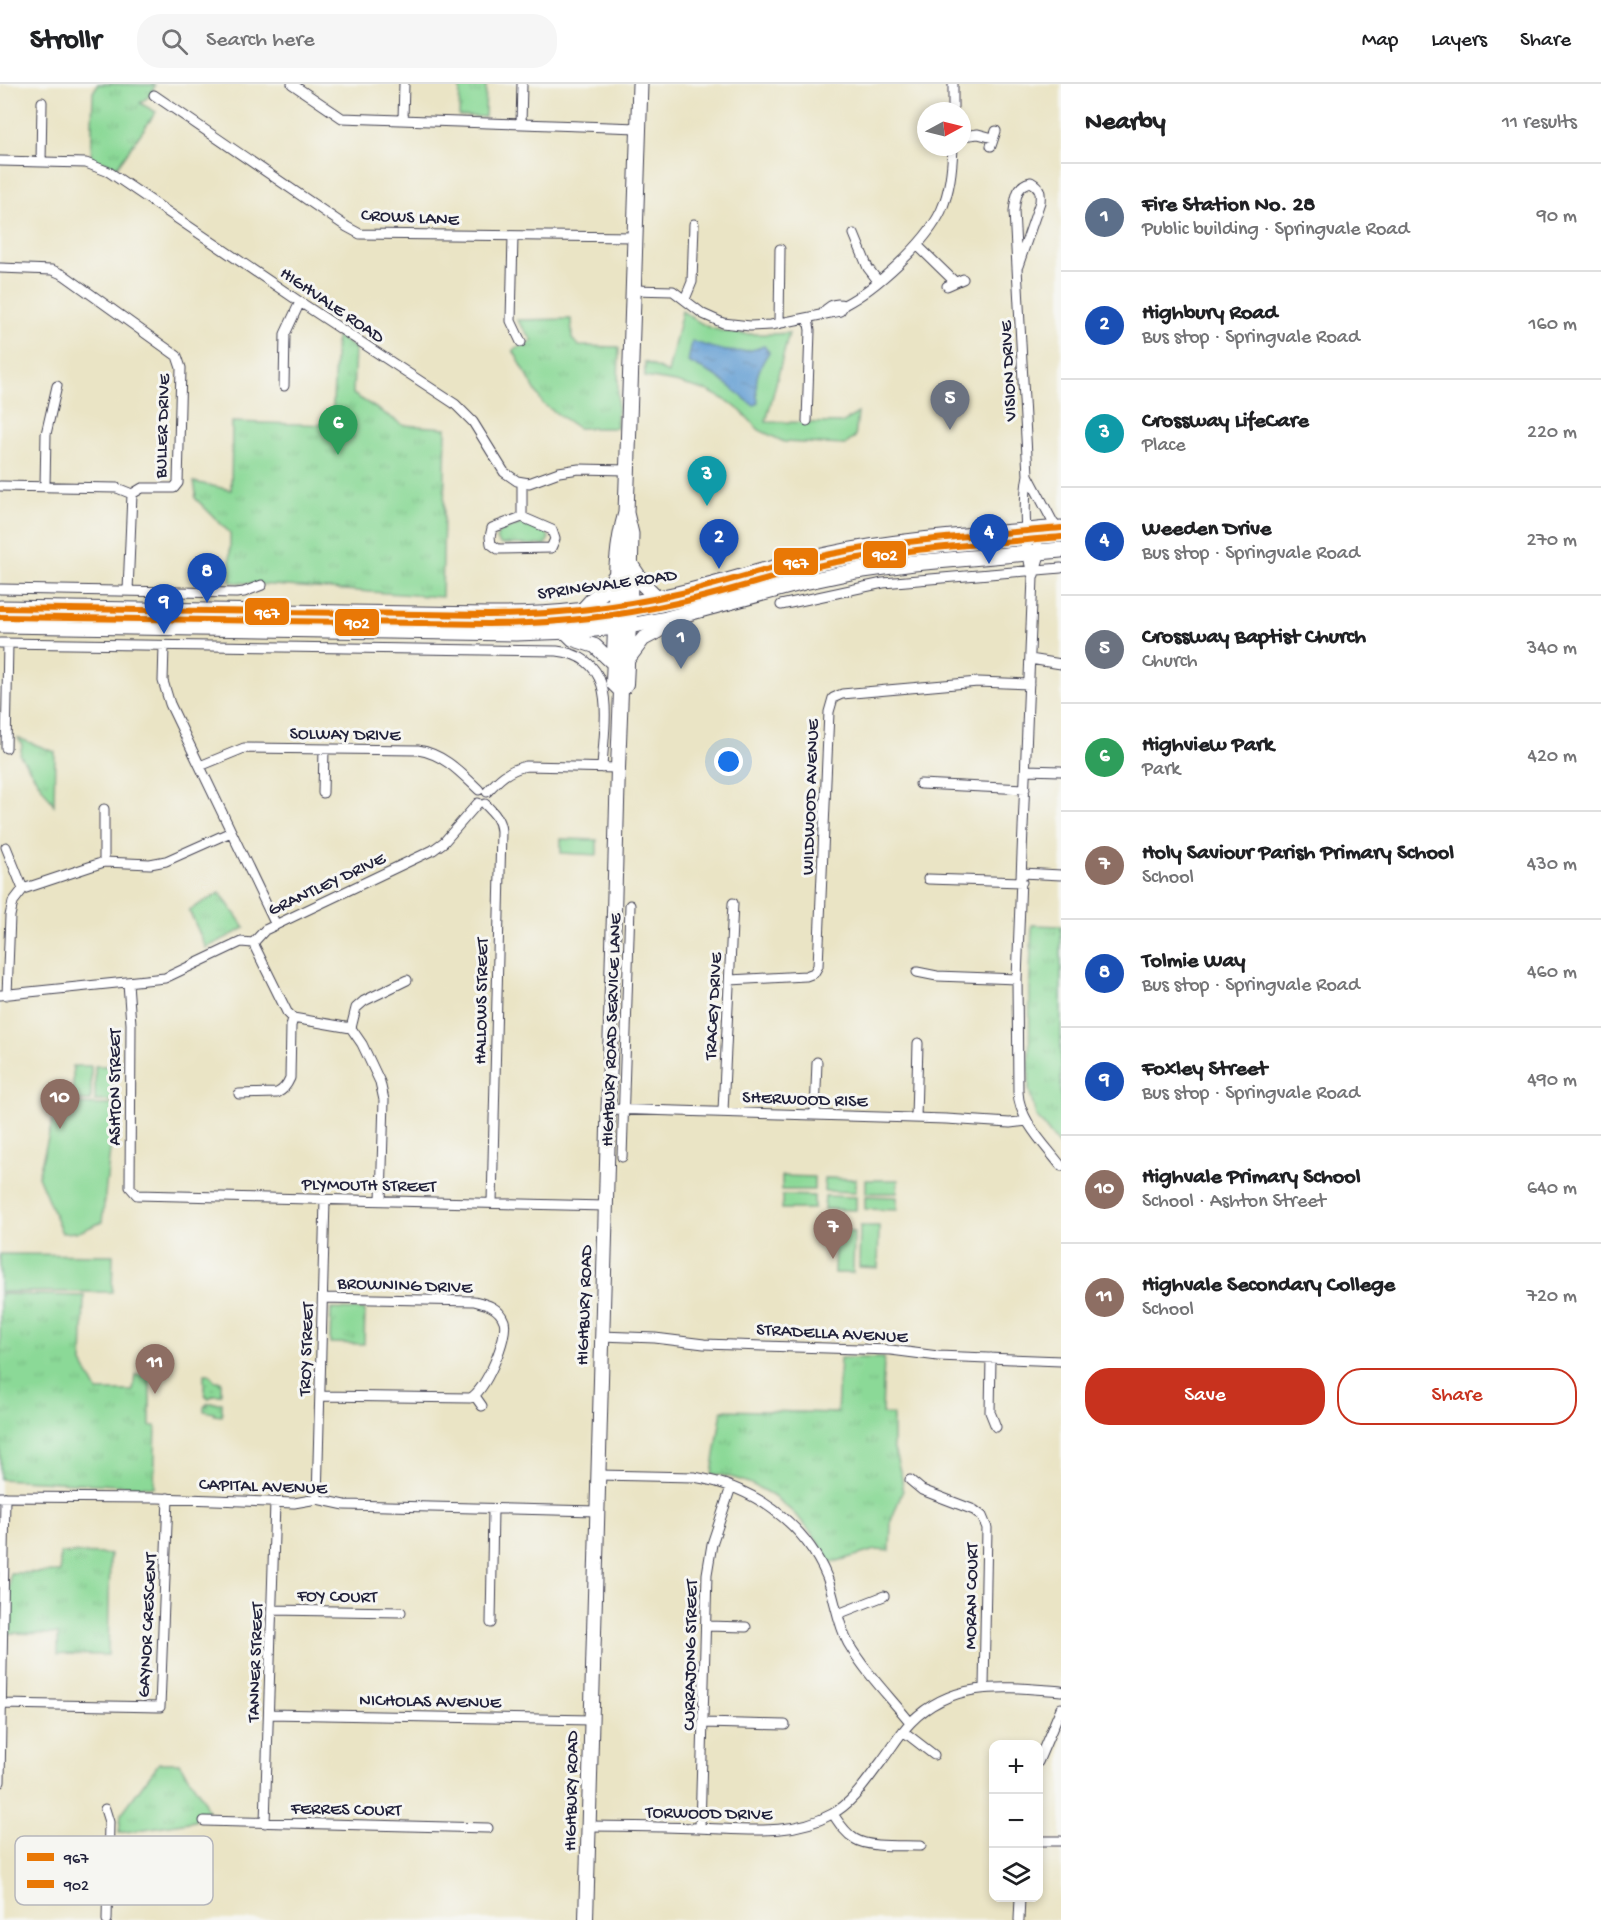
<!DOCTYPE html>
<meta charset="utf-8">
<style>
body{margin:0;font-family:"Gochi Hand",sans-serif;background:#f6f6f6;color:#202124}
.controls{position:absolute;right:18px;bottom:18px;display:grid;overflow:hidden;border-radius:12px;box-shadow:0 3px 9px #0003}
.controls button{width:54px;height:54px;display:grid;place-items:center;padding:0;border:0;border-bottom:2px solid #e0e0e0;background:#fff;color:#202124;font:30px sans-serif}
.compass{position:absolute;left:917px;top:18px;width:54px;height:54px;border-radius:50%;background:#fff;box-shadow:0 3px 9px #0003;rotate:83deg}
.you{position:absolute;left:729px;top:678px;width:21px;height:21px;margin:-15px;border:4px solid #fff;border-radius:50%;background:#1a73e8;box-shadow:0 0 0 9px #1a73e833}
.badge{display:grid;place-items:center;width:39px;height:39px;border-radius:50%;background:#c8321e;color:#fff;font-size:20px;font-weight:700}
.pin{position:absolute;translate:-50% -50px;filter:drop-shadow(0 2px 3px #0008)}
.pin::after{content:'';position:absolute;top:32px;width:21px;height:18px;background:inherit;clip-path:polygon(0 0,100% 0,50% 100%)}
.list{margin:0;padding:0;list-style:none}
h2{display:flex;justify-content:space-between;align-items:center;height:78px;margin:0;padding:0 24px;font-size:26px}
h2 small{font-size:20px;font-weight:400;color:#757577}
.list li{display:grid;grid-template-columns:39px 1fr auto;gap:18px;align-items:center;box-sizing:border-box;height:108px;padding:0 24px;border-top:2px solid #e0e0e0}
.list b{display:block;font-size:22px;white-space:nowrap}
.list p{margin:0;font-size:20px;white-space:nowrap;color:#757577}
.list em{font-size:20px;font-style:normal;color:#757577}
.actions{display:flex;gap:12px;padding:18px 24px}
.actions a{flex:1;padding:14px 0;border:2px solid #c8321e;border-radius:24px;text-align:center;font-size:21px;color:#c8321e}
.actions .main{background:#c8321e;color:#fff}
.icon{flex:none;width:33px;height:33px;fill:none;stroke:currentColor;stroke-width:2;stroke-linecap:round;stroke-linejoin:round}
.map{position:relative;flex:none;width:1061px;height:1836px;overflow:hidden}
header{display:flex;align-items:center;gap:36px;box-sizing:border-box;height:84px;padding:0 30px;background:#fff;border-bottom:2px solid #e0e0e0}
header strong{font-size:28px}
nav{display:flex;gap:33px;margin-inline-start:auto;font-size:21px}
.search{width:420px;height:54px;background:#f6f6f6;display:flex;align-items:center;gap:15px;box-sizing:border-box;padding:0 21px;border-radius:24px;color:#757577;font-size:22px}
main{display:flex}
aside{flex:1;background:#fff}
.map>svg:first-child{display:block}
</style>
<header>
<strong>Strollr</strong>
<div class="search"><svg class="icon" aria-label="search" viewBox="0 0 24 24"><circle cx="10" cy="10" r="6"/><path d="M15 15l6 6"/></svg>Search here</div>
<nav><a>Map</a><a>Layers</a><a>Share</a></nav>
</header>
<main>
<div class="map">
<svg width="1061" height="1836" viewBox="0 0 1061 1836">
<defs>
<pattern id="park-tufts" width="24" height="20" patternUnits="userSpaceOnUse" patternTransform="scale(1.5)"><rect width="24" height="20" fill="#8bd997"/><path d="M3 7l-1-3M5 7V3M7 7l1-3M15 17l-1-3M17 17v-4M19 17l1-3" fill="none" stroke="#78ba83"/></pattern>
<pattern id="garden-dots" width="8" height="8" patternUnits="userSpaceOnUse" patternTransform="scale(1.5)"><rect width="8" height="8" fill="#8bd997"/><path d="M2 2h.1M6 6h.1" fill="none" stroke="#78ba83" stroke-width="1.8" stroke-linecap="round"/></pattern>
<pattern id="water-ripples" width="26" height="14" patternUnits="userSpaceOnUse" patternTransform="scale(1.5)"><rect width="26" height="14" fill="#649ed3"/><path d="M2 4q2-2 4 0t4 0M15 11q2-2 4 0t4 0" fill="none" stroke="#5280ac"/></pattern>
</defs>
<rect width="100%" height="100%" fill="#f6f6f2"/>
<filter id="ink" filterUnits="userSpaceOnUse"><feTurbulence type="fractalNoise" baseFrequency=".0167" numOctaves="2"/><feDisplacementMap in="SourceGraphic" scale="12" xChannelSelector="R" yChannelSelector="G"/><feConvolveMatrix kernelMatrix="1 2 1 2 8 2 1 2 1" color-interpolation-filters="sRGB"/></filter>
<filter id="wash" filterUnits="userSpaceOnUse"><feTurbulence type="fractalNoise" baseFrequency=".008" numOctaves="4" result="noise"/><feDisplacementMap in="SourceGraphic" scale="24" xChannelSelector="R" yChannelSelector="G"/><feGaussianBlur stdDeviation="1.35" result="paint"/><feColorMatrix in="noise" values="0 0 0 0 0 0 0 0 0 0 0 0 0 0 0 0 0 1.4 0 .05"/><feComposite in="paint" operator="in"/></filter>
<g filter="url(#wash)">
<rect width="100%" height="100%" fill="#eae4c5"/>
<!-- grass -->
<path fill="#8bd997" stroke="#567e69" stroke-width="1.5" d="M682,227C691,233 701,240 711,244C735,252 764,251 789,249L766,338L842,339L858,329L855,353L845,361L784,358L759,346L742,328L729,318L708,307L675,298L645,293V278L668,289Z
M561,755L597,756V771L561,769Z
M73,982H91V1017H73Z
M95,982H113V1017H95Z
M57,1020L115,1021L102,1138L79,1148L62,1149L38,1092Z
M782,1092L814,1093V1106H782Z
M825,1094L856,1095V1108L824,1107Z
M866,1096H898L897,1109H866Z
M782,1111L814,1112V1125H782Z
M825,1112L856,1113V1126L824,1125Z
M865,1112L897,1113V1126L865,1125Z
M860,1142H879L878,1184L859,1183Z
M835,1147L854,1148L853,1189H834Z
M0,1170L113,1171L112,1208H0Z"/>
<!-- park -->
<path fill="url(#park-tufts)" stroke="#567e69" stroke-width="1.5" d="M98,0L155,1L151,11L140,19L156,28L117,83L105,78L91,77L93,8Z
M460,0H486L485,33L459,32Z
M571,235L572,255L579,262L619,263L617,344H578L543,320L513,266L533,257L517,236Z
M336,252L355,264L353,310L403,341L446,344L442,513L230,498V449L195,414L196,409L194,398L231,406L232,338L332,341Z
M524,439L535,445L546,448L549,454L545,461L500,460L496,455L499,448Z
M18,654L55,668L54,721L20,671L22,661Z
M220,809L245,844L206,864L189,826Z
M1032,841L1061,842V1064L1036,1032L1029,1006L1030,890Z
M0,1210L84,1212L82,1279L97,1307H133L135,1291L150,1292V1342H156L154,1403L0,1395Z
M331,1225L365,1226L364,1260L330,1259Z
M840,1274H884L882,1330L893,1331V1362L902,1394L903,1406L891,1437L890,1467L876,1466L830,1479C807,1433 765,1395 712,1390L722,1326L837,1329Z
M60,1469L110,1470L108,1571L58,1570V1550L8,1549L10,1489L60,1488Z
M159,1679H179L203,1714L208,1728L198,1729L195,1737L119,1749L121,1730Z"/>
<!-- garden -->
<path fill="url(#garden-dots)" stroke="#567e69" stroke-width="1.5" d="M204,1290H209L215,1297H221V1311H214L209,1314L206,1312L204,1306Z
M208,1319H222V1332L214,1331V1329L204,1327V1323Z"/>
<!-- water -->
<path fill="url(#water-ripples)" stroke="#436087" stroke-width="1.5" d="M692,257C718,266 738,273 764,262L769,268C757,286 754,297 758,318L754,322L716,292L688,278Z"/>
</g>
<g filter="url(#ink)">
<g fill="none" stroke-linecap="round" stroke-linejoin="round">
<defs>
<path id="minor" d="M292,0L342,34L638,44
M953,0V27
M154,11L347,143L360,150L635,153
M403,35L404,0
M521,40L522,0
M962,52L978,50L993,54
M991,62L996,47
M0,77L86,79L109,88L300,218L455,320L473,338L504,388L517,397L529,399L559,388L579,385L627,386
M41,78L42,18
M854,150L868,184L878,197
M513,152L511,237L521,258
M917,161L955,198
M1018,182L1040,118C1041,108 1040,103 1031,98C1016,101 1016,114 1014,127L1028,391C1023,415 1025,469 1033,493L1017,895L1018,1008C1019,1036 1045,1061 1061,1082
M0,184L52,186L64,191L177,272L181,284L178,399L174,404H142L132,410
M947,202L963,195
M633,206L673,207L703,230L723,239L750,242L771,241L840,227L844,221C875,205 926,159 941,127C950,107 952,85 953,63
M685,215L692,198L694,140
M823,229C828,222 835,218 844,221
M779,239L780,165
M284,302L285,250L300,218
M807,337L810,246L808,235
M1028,391L1056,444
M0,402L117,404L132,410
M45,402L46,350L57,302
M522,433L552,446L555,455L551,464L498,465L491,460L490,453L492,444Z
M522,433V399
M1034,491L1039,474L1036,446
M0,505L236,509L244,508L262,501
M128,507L132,410
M781,521L883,499L1061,484
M0,559L557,567C620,574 604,637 602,684
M164,562L163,597L170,620L276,841
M1030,575L1061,580
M6,664L8,559
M200,682L244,664L418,666C444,670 461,689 479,706
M1026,686L1061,687
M920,700L1025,705
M487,708C499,695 508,686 526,682L618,684
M323,709L324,665
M485,720C494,729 500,735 501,747L492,1119
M6,763L23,805
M104,778V725
M1022,789L1061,791
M928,795L1022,798
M253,859L287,928L293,934L351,944L362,960L380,998L384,1016L381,1116
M917,888L937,892L1017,895
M730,896L806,892L814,889L818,882L829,628L833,614L842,610L978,598L1029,600
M128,899L131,940L130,1103L137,1111L605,1122
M0,911L165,894L241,858L253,859L265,846L433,766L444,758L478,719
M7,911L10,832L13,818L23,805L104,778L150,780L166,777L231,748
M351,944L356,924L364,917L407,896
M239,1010L277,1009C284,1006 287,1001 290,994L291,942L293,934
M608,1025L946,1035L1010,1039L1027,1037
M723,1027L733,819
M815,1030L817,978
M916,1034L918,959
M622,1073L630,821
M601,1252L655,1254L704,1260L891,1266L938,1272L1061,1277
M991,1274L990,1328L996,1343
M320,1312L470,1314C485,1308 509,1252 504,1237C499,1223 486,1220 474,1217L323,1214
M475,1312L482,1322
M598,1391L694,1393C752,1402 804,1438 827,1493C835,1514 837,1538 848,1559C865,1588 889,1612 910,1638
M910,1396L922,1406L974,1426L982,1432L987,1444L984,1603
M0,1413L158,1414L294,1419L317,1415L345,1421L597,1427
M317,1415L325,1116
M272,1526L401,1528
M838,1530L884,1512
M491,1539L493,1425
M706,1542L746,1543
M3,1620L160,1623L168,1414
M269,1630L591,1636
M704,1639L785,1641
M903,1647L934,1671
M1038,1678L1061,1624
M0,1698L5,1413
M105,1725L109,1738L107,1836
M833,1730C839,1739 845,1749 855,1755C869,1764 903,1761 921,1762
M204,1737L488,1744
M265,1739L275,1418
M589,1742C625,1742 662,1743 698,1744C742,1745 791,1753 832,1730C853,1719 867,1696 881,1678C891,1665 900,1649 911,1638C954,1595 1007,1603 1061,1607
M700,1744L707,1490L712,1460L731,1403
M1038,1757H1061
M1019,1836L1020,1814"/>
<path id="secondary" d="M615,544L613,599L621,607
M566,548L573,555L595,562L614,580
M628,575L643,555L658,547L666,535
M586,1836L618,684L621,607L626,600L629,542"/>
<path id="primary" d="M626,429L631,450L629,542
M630,480L644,501L657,514
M584,525L594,514L604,507L617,490
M615,544C616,505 615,466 626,429L640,0"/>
<path id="trunk" d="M0,524L488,531C551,532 616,524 677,510C729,498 779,480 831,470C906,454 984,451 1061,444
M0,541L516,549L572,547L629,542L666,535L804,498L856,487L914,479L1061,466"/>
</defs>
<!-- minor casing -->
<use href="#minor" stroke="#403f50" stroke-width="11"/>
<!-- secondary casing -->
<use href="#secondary" stroke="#403f50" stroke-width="16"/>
<!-- primary casing -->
<use href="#primary" stroke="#403f50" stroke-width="17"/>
<!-- trunk casing -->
<use href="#trunk" stroke="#403f50" stroke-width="17"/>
<!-- minor -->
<use href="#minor" stroke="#fff" stroke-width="9"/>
<!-- secondary -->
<use href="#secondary" stroke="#fff" stroke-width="14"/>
<!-- primary -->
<use href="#primary" stroke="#fff" stroke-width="15"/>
<!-- trunk -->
<use href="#trunk" stroke="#fff" stroke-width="15"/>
<defs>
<path id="bus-1" d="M0,524L488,531C552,531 615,524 677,510C729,498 779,480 831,470C907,455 984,451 1061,444"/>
<path id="bus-2" d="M0,533L488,540C552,540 615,533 677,519C729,508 779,490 831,479C907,464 984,460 1061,453"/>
</defs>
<!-- bus-1 casing -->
<use href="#bus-1" stroke="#f6f6f2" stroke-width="10"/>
<!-- bus-2 casing -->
<use href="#bus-2" stroke="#f6f6f2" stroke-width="10"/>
<!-- bus-1 -->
<use href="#bus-1" stroke="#e97806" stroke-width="6"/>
<!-- bus-2 -->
<use href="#bus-2" stroke="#e97806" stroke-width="6"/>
</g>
</g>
<g text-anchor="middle" stroke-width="6" stroke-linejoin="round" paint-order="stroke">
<!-- street labels -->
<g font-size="18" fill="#22223b" stroke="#f6f6f2">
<text transform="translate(410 132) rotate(3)" y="6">CROWS LANE</text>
<text transform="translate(333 220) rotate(34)" y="6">HIGHVALE ROAD</text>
<text transform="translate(1007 287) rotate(-93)" y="6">VISION DRIVE</text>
<text transform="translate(161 342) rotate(-88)" y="6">BULLER DRIVE</text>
<text transform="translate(607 499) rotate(-8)" y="6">SPRINGVALE ROAD</text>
<text transform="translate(345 649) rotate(1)" y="6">SOLWAY DRIVE</text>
<text transform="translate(809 713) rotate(-88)" y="6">WILDWOOD AVENUE</text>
<text transform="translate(326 799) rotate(-25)" y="6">GRANTLEY DRIVE</text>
<text transform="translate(480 917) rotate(-89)" y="6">HALLOWS STREET</text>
<text transform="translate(712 922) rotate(-87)" y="6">TRACEY DRIVE</text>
<text transform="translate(610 946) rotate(-88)" y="6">HIGHBURY ROAD SERVICE LANE</text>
<text transform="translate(114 1003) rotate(-90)" y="6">ASHTON STREET</text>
<text transform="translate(805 1014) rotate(2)" y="6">SHERWOOD RISE</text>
<text transform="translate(369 1100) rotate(1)" y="6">PLYMOUTH STREET</text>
<text transform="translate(405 1200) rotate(2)" y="6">BROWNING DRIVE</text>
<text transform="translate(583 1221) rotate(-88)" y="6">HIGHBURY ROAD</text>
<text transform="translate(832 1248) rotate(3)" y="6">STRADELLA AVENUE</text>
<text transform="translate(305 1265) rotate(-88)" y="6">TROY STREET</text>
<text transform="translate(263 1401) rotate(2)" y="6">CAPITAL AVENUE</text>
<text transform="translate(337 1511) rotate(1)" y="6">FOY COURT</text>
<text transform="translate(970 1512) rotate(-89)" y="6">MORAN COURT</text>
<text transform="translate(146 1541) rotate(-87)" y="6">GAYNOR CRESCENT</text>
<text transform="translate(689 1571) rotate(-89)" y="6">CURRAJONG STREET</text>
<text transform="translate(254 1578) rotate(-88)" y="6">TANNER STREET</text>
<text transform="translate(430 1616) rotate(1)" y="6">NICHOLAS AVENUE</text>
<text transform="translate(570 1707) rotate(-89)" y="6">HIGHBURY ROAD</text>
<text transform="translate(346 1724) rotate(1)" y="6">FERRES COURT</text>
<text transform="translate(709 1728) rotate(1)" y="6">TORWOOD DRIVE</text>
</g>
</g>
<!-- legend -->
<rect x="15" y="1752" width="198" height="69" rx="9" fill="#f6f6f2" stroke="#b6b6bb" stroke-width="1.5"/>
<rect x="27" y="1769" width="27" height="8" fill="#e97806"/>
<rect x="27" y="1796" width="27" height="8" fill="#e97806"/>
<g font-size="16" fill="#22223b">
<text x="64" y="1779">967</text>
<text x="64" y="1806">902</text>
</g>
<g stroke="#f6f6f2" stroke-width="2">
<rect x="862" y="456" width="45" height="29" rx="6" fill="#e97806"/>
<rect x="773" y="463" width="46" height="29" rx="6" fill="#e97806"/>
<rect x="244" y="513" width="46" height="29" rx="6" fill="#e97806"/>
<rect x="334" y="524" width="46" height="29" rx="6" fill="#e97806"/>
</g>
<g font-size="16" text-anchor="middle" font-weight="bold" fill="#fff">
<text x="885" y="476">902</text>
<text x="796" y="484">967</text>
<text x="267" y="534">967</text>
<text x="357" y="544">902</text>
</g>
</svg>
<div class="controls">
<button>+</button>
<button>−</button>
<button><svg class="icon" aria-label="layers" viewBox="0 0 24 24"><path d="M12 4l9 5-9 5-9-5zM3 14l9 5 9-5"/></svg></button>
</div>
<svg class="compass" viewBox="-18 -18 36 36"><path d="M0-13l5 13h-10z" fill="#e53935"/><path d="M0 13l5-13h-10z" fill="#757577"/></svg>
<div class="you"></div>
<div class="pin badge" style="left:681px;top:585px;background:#5c6f8a">1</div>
<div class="pin badge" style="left:719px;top:485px;background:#1a4fb4">2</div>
<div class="pin badge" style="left:707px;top:422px;background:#0f9aa8">3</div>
<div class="pin badge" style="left:989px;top:480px;background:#1a4fb4">4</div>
<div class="pin badge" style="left:950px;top:346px;background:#6b7280">5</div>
<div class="pin badge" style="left:338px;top:371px;background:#2e9e5b">6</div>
<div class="pin badge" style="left:833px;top:1175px;background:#8d6e63">7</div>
<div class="pin badge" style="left:207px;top:519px;background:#1a4fb4">8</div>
<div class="pin badge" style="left:164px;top:550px;background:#1a4fb4">9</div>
<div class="pin badge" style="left:60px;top:1045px;background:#8d6e63">10</div>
<div class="pin badge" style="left:155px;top:1310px;background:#8d6e63">11</div>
</div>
<aside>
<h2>Nearby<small>11 results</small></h2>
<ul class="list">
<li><span class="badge" style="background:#5c6f8a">1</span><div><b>Fire Station No. 28</b><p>Public building · Springvale Road</p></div><em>90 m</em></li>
<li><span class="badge" style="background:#1a4fb4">2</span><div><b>Highbury Road</b><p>Bus stop · Springvale Road</p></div><em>160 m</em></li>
<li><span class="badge" style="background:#0f9aa8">3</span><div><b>Crossway LifeCare</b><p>Place</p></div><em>220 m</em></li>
<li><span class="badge" style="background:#1a4fb4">4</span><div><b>Weeden Drive</b><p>Bus stop · Springvale Road</p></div><em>270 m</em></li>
<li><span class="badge" style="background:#6b7280">5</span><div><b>Crossway Baptist Church</b><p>Church</p></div><em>340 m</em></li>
<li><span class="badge" style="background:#2e9e5b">6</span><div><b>Highview Park</b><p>Park</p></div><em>420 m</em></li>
<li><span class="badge" style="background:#8d6e63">7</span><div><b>Holy Saviour Parish Primary School</b><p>School</p></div><em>430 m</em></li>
<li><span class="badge" style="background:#1a4fb4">8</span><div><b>Tolmie Way</b><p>Bus stop · Springvale Road</p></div><em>460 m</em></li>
<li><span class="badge" style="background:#1a4fb4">9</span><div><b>Foxley Street</b><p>Bus stop · Springvale Road</p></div><em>490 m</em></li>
<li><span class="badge" style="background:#8d6e63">10</span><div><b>Highvale Primary School</b><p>School · Ashton Street</p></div><em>640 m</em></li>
<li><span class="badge" style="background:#8d6e63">11</span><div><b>Highvale Secondary College</b><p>School</p></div><em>720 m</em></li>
</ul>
<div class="actions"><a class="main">Save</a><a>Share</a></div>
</aside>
</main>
